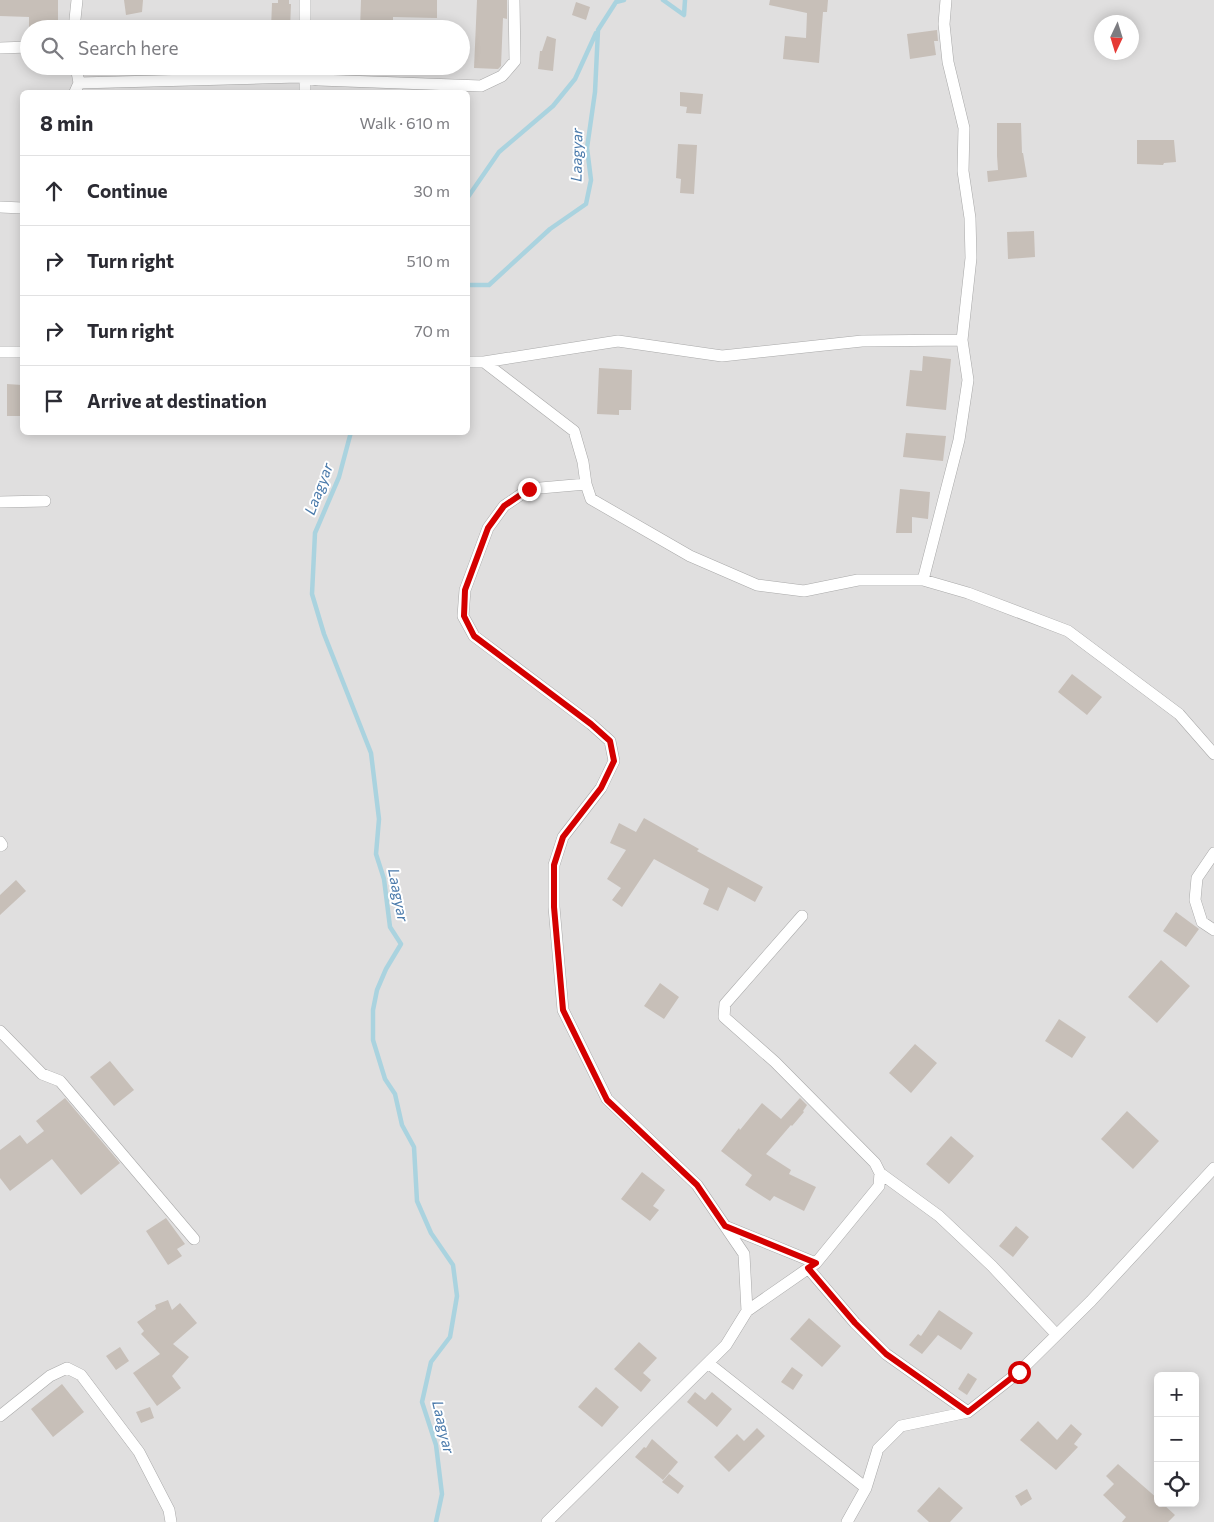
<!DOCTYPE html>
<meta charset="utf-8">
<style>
body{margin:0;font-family:Commissioner,sans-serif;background:#f2f2f3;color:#2b2b33}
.controls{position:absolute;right:15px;bottom:15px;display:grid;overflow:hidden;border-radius:8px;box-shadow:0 2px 12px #0003}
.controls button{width:45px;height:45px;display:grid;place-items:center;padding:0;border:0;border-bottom:1px solid #e1e1e2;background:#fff;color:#2b2b33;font:25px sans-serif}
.compass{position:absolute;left:1094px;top:15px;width:45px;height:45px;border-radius:50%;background:#fff;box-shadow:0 2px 12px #0003;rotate:184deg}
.stop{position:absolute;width:15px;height:15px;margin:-11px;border:4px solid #d40000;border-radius:50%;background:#fff}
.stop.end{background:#d40000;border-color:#fff;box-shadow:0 1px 5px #0008}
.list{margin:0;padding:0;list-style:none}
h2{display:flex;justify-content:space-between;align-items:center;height:65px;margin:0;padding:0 20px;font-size:21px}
h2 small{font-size:16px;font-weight:400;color:#7c7c81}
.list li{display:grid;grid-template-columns:32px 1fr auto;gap:15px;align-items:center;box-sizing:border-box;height:70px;padding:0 20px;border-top:1px solid #e1e1e2}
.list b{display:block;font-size:19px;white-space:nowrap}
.list em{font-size:16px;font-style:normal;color:#7c7c81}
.icon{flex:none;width:28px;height:28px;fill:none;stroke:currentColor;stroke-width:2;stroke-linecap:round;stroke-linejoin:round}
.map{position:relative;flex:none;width:1214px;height:1522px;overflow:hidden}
.search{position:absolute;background:#fff;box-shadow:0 2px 12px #0003;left:20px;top:20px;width:450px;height:55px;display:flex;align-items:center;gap:12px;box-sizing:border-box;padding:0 18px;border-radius:28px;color:#7c7c81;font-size:19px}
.panel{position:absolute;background:#fff;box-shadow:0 2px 12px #0003;left:20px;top:90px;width:450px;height:345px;border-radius:8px}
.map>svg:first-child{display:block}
</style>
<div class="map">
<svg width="1214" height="1522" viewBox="0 0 1214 1522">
<rect width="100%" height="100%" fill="#f2efe9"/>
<!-- residential -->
<path fill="#e0dfdf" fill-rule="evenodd" d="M0,0H1214V1522H0ZM1102,22H1132V52H1102ZM29,29H461V66H29ZM22,92H468V432H22ZM1158,1376H1195V1503H1158Z"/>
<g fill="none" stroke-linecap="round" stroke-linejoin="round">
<!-- stream -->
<path stroke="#aad3df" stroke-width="4.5" d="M663,0L684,15L685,0
M468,197L499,152L553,106L575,79L596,33
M468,285H489L550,229L586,204L591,180L587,148L595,92L598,30L616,2L624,0
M351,432L339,477L315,533L312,594L324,634L371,753L379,819L376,854L384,879L390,927L401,944L386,969L377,990L373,1010V1040L385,1079L395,1094L402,1125L414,1147L417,1201L431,1233L453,1265L457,1296L450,1337L431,1362L422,1402L436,1445L442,1494L436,1522"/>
</g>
<!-- building -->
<path fill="#c7bfb8" d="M0,0H58V28H29V17L0,16Z
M124,0H143L142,12L126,15Z
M278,0H289V4H291L290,29H271L272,3H278Z
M361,0H437V18L393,17V29H360Z
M477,0H507V19L503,18L501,66L498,69L474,68Z
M770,0H828L827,12H823L819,63L783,59L785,36L806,38L807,13L769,5Z
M576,2L590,7L586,20L572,15Z
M937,30L938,41H934L936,55L910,59L907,34Z
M547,36L556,39L553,71L538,69L540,51H542Z
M680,92L703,94L701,114L686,113L687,107L680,106Z
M997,123H1021L1022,153H1023L1027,177L988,182L987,171L998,170L997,156Z
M1137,140H1174L1176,162L1164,163L1163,165L1137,164Z
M678,144L697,145L694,194L680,193L681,179L676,178Z
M1034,231L1035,257L1008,259L1007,232Z
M923,356L951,359L946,410L906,406L910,370L922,371Z
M599,368L632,370L631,410H619V415L597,414Z
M7,384L22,385V416H7Z
M906,433L946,436L943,461L903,457Z
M900,489L930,492L928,519L912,517V533H896Z
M1072,674L1102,697L1087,715L1058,692Z
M644,818L699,849L697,851L763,887L755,902L728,887L718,911L703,904L709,889L654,859L622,907L612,900L621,888L607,879L626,850L610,843L619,823L636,832Z
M16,880L26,891L0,915V895Z
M1176,912L1199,929L1186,947L1163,931Z
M1161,960L1190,986L1157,1023L1128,997Z
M660,983L679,997L664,1019L644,1006Z
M1059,1019L1086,1037L1072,1058L1045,1041Z
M915,1044L937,1063L911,1093L889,1073Z
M110,1061L134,1090L114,1106L90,1077Z
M65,1098L120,1163L81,1195L52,1159L10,1191L0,1178V1150L20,1135L27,1144L44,1131L36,1121Z
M800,1098L807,1105L803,1111L804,1112L792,1126L791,1125L766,1154L791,1170L789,1174L816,1187L804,1211L774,1196L770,1201L745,1185L752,1175L721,1151L739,1128L740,1130L762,1103L781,1119Z
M1127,1111L1159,1141L1133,1169L1101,1139Z
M951,1136L974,1156L949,1184L926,1164Z
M642,1172L665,1190L653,1206L659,1210L650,1221L621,1199Z
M166,1218L185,1244L177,1249L182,1256L168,1265L146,1231Z
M1016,1226L1029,1237L1013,1257L999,1246Z
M168,1300L172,1310L180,1303L197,1323L173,1344L189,1357L172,1376L181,1388L157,1406L133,1373L160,1354L141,1334L144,1331L137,1322L156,1309L155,1305Z
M939,1310L973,1333L961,1350L938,1335L922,1354L909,1345L918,1334L921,1336Z
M809,1318L841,1346L822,1367L790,1339Z
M639,1342L657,1358L643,1373L651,1380L641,1392L614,1369Z
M120,1347L129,1361L116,1370L106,1356Z
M792,1367L803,1375L793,1390L781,1382Z
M968,1373L977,1379L967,1395L958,1389Z
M62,1384L84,1412L53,1437L31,1409Z
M596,1387L619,1407L602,1427L578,1407Z
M695,1392L705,1400L712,1392L732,1409L717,1427L687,1402Z
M150,1407L154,1418L141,1423L136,1412Z
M1038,1421L1057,1440L1071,1424L1082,1434L1074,1444L1078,1447L1056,1470L1020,1440Z
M757,1428L765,1436L729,1472L714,1457L737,1434L744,1441Z
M652,1439L678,1462L663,1480L635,1457L644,1447L646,1448Z
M1118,1464L1158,1499V1503H1162L1175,1515L1168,1522H1122L1126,1517L1103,1495L1114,1484L1106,1476Z
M669,1474L684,1486L678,1494L662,1482Z
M939,1487L963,1508L950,1522H929L917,1511Z
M1027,1489L1032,1499L1021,1506L1015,1496Z"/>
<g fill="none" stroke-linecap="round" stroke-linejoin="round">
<defs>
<path id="street" d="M74,29L77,0
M305,29V0
M0,48L29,47
M79,83L298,77L319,80L481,86L502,76L515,61L514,0
M75,92L79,83L76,66
M305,92V66
M0,207L22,208
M0,352H22
M468,362H484L618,341L722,356L862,341L962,340
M484,362L574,431L583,462L586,484L591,499L690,556L757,585L804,591L858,580H923L968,593L1068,631L1179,714L1214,754
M0,502L45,501
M923,580L959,440L968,380L962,340L971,258L970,218L963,171L964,128L948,62L944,24L946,0
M0,842L2,845L0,846
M1214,853L1197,878L1195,900L1202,922L1214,930
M0,1031L42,1074L60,1081L194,1239
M880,1173L939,1216L992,1266L1056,1334
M725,1226L816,1263
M808,1268L855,1323L886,1354L968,1412
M747,1311L816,1263L879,1186L880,1173L875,1163L775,1062L724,1017L725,1004L802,916
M708,1363L866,1488
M0,1416L50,1376L67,1368L81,1375L139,1452L169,1510L171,1522
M547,1522L726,1345L747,1311L744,1254L697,1185L607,1099L563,1010L554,907V865L563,837L601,788L614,761L610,741L591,724L474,636L463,616L465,590L488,528L504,506L529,489L586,484
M847,1522L866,1488L878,1449L901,1426L968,1412L1019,1372L1091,1301L1214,1168"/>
</defs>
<!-- street casing -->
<use href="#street" stroke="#a9a9a9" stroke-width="12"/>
<!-- street -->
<use href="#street" stroke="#fff" stroke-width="11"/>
</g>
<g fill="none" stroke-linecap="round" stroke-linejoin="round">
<!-- route -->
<path stroke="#d40000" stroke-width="6" d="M529,489L504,506L488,528L465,590L464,616L474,636L591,724L610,741L614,761L601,788L563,837L554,865V907L563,1010L607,1100L697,1185L725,1226L816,1263L808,1268L855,1323L886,1354L968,1412L1019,1372"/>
</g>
<g text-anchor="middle" stroke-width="4" stroke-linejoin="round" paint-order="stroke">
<!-- water labels -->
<g font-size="15" font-style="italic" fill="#4a7aab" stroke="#fff">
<text transform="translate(577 155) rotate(-89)" y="5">Laagyar</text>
<text transform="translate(319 489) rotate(-69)" y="5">Laagyar</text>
<text transform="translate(398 895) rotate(79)" y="5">Laagyar</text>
<text transform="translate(443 1427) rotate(77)" y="5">Laagyar</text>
</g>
</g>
</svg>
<div class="controls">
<button>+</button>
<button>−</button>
<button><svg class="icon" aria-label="locate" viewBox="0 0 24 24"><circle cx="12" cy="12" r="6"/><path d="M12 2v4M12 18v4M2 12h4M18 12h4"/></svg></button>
</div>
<svg class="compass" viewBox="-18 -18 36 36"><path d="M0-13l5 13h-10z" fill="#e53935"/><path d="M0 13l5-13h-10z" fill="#7c7c81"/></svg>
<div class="stop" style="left:1019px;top:1372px"></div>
<div class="stop end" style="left:529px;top:489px"></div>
<div class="search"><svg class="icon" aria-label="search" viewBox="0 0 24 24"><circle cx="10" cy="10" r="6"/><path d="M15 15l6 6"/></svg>Search here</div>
<section class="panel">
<h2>8 min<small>Walk · 610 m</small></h2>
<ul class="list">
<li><svg class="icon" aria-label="ahead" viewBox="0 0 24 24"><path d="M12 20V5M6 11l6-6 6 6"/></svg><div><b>Continue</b></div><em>30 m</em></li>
<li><svg class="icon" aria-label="right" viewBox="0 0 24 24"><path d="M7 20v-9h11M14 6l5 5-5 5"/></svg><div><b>Turn right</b></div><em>510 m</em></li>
<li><svg class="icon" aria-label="right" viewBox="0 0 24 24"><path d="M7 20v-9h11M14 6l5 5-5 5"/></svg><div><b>Turn right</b></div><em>70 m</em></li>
<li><svg class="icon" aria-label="arrive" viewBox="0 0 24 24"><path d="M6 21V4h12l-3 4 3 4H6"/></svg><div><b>Arrive at destination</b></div></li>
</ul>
</section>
</div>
